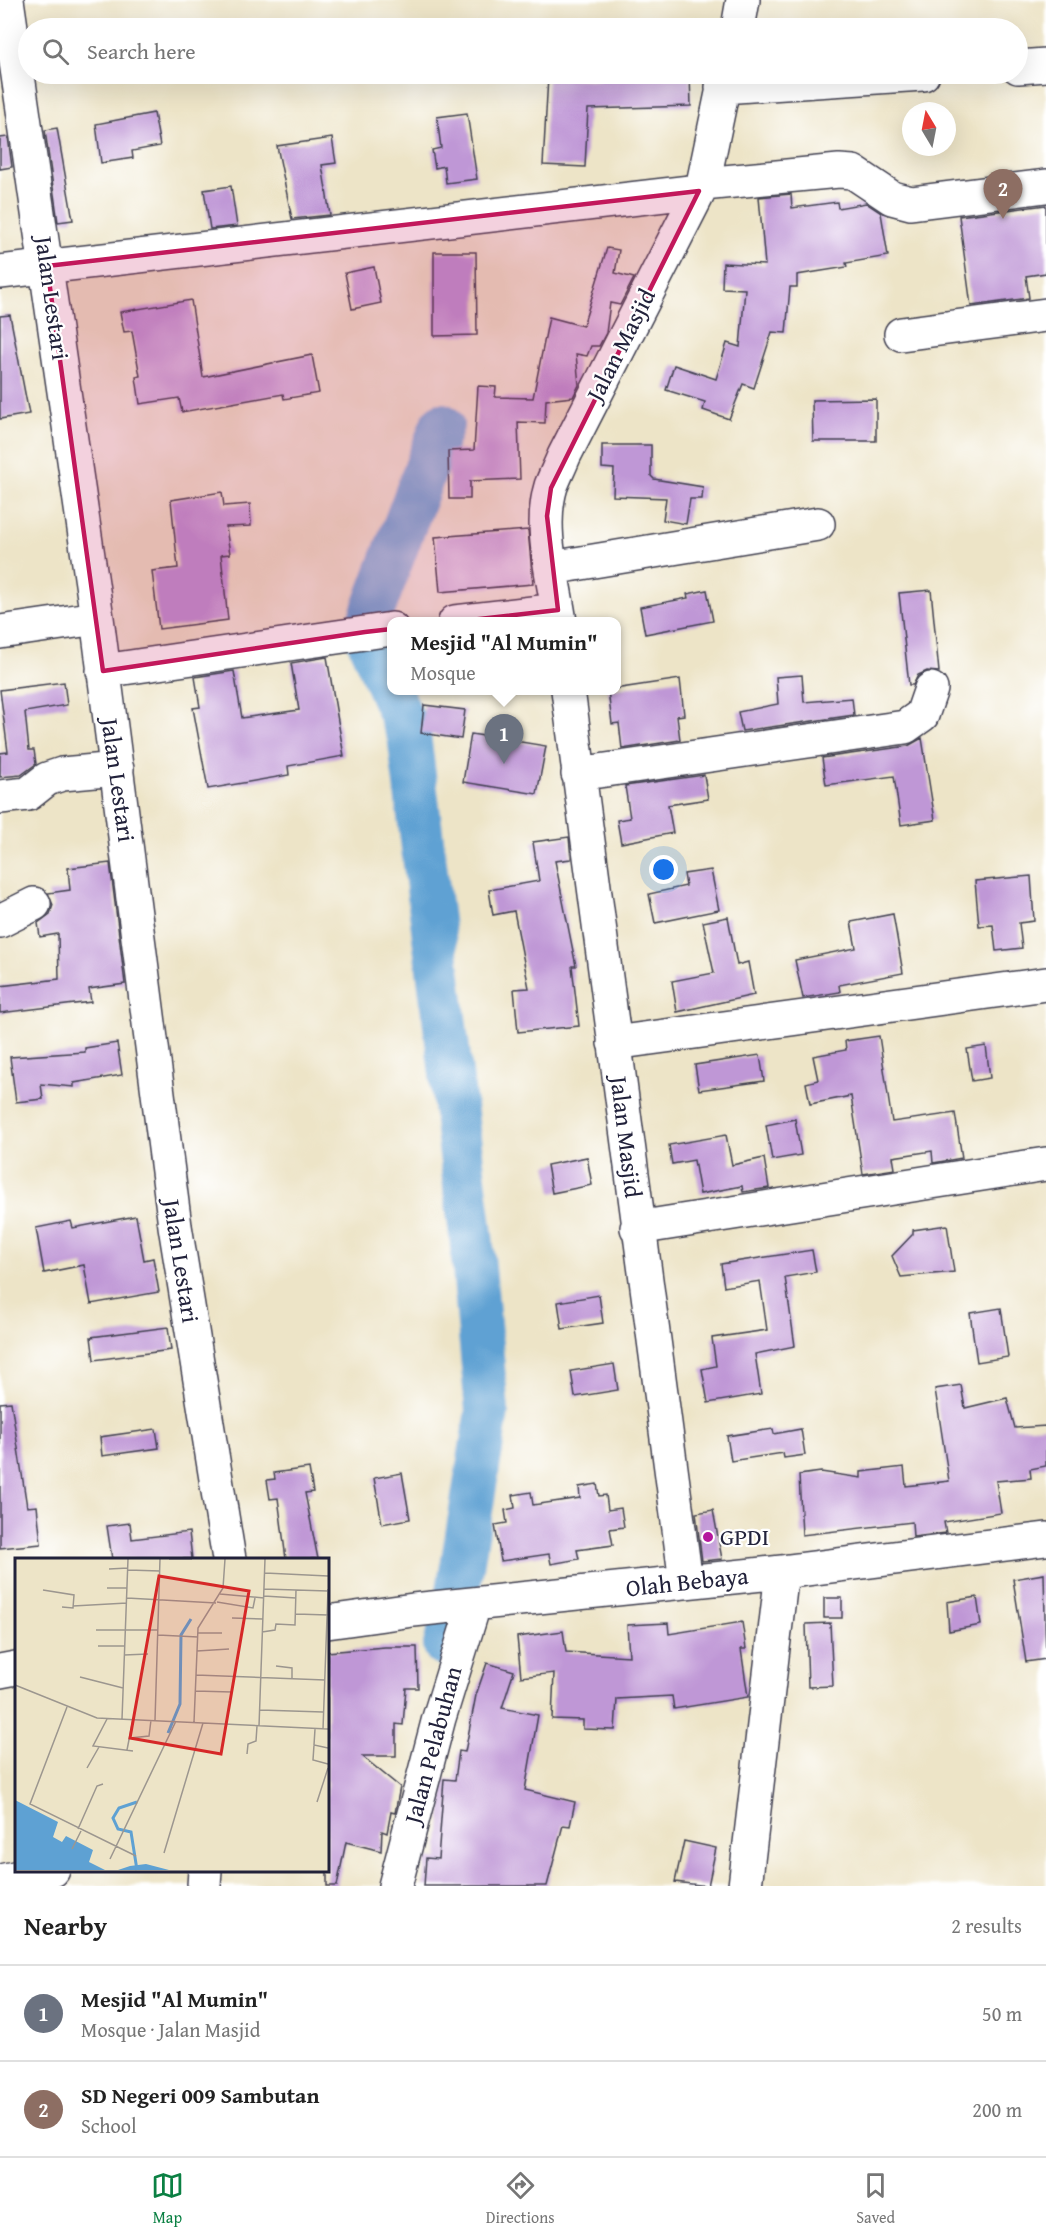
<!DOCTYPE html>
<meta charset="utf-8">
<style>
body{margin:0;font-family:"Gentium Book Plus",serif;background:#f6f6f6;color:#222}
.compass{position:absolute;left:902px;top:102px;width:54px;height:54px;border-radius:50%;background:#fff;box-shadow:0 6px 24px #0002;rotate:350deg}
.you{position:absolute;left:664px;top:870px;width:21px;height:21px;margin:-15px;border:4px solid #fff;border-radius:50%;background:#1a73e8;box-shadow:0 0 0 9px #1a73e833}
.badge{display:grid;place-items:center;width:39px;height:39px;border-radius:50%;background:#0b8043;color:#fff;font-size:20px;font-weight:700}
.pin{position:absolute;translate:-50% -50px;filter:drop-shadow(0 2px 3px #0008)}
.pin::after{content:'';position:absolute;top:32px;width:21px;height:18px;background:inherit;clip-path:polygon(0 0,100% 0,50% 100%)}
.popup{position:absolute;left:387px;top:617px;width:234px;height:78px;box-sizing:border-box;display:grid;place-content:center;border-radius:12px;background:#fff;filter:drop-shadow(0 2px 4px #0005);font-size:20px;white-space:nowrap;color:#767676}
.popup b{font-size:22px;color:#222}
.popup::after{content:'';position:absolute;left:50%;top:100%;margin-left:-12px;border:12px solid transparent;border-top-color:#fff}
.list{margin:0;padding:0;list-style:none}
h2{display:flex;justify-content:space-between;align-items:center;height:78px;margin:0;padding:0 24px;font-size:26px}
h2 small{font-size:20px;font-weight:400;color:#767676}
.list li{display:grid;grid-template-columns:39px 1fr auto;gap:18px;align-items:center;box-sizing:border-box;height:96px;padding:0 24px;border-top:2px solid #e0e0e0}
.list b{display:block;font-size:22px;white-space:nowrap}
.list p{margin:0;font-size:20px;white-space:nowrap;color:#767676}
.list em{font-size:20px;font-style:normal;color:#767676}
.icon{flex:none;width:33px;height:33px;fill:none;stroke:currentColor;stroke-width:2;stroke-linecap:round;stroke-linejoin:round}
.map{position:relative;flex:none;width:1046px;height:1886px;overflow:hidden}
.search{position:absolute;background:#fff;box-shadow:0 6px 24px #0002;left:18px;right:18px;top:18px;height:66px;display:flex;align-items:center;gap:15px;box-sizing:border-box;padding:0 21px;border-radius:33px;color:#767676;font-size:22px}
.sheet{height:270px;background:#fff}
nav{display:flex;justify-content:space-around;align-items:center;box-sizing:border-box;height:84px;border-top:2px solid #e0e0e0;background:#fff;font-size:16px;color:#767676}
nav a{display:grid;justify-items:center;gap:3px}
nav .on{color:#0b8043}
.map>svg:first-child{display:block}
</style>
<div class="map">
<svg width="1046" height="1886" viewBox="0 0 1046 1886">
<rect width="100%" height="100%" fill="#fff"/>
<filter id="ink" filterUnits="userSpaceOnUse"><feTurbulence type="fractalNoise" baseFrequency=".0167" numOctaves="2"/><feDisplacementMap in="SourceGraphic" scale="12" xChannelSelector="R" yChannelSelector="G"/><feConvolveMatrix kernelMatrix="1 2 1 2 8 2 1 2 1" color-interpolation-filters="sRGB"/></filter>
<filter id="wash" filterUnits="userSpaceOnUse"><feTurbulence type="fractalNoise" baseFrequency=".008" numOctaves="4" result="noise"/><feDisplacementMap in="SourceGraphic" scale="24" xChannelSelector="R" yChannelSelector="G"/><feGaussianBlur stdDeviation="1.35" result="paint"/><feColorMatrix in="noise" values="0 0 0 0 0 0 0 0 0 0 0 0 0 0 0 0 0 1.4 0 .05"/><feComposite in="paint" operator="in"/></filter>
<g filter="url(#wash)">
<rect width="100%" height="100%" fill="#ede4c7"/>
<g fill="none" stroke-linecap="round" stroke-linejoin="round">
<!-- river -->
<path stroke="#5ea1d3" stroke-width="44" d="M442,425L365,632L409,735L471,1235L487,1411L454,1616L445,1645"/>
</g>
<g id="blocks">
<!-- building -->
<path fill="#bf97d6" d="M599,74H690L691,106L588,109L585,167L543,165L548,77L599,80Z
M154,113L160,146L132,151L133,158L101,163L96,124Z
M467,113L477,179L446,183L444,166L435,168L432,150L441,148L437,117Z
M57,128L73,220L58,222L45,130Z
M8,137L12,167L0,169V138Z
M332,138L336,163L322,165L330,215L292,219L277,146Z
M231,186L237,226L210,229L204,190Z
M791,194L792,208L837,202L838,208L866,203L881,213L888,256L846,263L847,267L797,275V287H790L786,333L772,332L754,388L743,384L729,419L703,410L705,402L666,390L674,365L716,379L727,343L740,347L745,289L722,288L723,263L765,265L759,197Z
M1046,205V273L1026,276L1029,298L971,306L959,216Z
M607,248L619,250L615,273L634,278L620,305L610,303L606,333L599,346H591L587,356L576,354L579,385L573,397L546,400L545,423L518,422L520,479L470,481V499H449L448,451L474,450L478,386L496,387L495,397L533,398L549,317L583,326Z
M434,252H476L477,335L434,336Z
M374,267L381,303L352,309L345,273Z
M191,300L203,377L312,355L319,393L284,399L283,394L182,412L179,398L140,404L136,377L140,376L132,331L124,332L120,312Z
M10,315L29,414L0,419V316Z
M876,399V441H813L812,400Z
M602,445H651V476L654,479L703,487L702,499H690L686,524L663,520L666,498L613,496L614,469L602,468Z
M222,492L224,506L250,504L251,526L226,527L230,554L221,555L228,620L159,629L152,571L178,568L171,500Z
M528,530L533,584L440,592L435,537Z
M707,590L713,621L645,634L640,607L688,598L687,594Z
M931,590L939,672L927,671L918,675L913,685H909L899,593Z
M327,657L344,756L288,766L289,775L208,789L193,708L200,707L195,677L234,671L242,718L299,710L291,663Z
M802,675L804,702L852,698L854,715L742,731L738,712L778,704L776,677Z
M680,679L684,715L677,716L680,740L622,749L619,723L612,724L608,690Z
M64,682L67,705L25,712L29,750H34L36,764L21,775L0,777V753L8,752L0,690Z
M424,705L465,710L461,739L421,733Z
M471,734L546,746L537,794L463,782Z
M922,738L935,820L901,825L894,776L826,785L822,758L908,746Z
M704,775L708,799L668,805L673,833L621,843L617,820L630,818L625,786Z
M569,837L571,859L555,861L576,966H572L579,1026L518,1032L514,989L529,988L514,911L493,915L489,890L539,881L533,842Z
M110,863L125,984L89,989L91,1002L0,1013V986L59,979L58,934L40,937L38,923L50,914L53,905L48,893L70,890L68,868Z
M711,870L719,910L655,923L649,894L686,886L684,874Z
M1031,876L1034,921L1019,923L1022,948L996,951L993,925L979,926L975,881Z
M893,914L903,973L839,985L840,992L803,998L795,960L856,948L851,922Z
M728,917L737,965L748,962L754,995L677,1012L672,981L714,973L703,922Z
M879,1036L892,1122L955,1113L962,1158L933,1163L932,1151L893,1157L895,1169L863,1174L851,1096L810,1104L806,1083L818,1080L813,1056L846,1050L845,1041Z
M117,1043L122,1075L74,1083V1087L41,1084L43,1099L16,1102L10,1057L85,1052V1048Z
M986,1046L990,1078L972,1081L967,1049Z
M760,1055L764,1081L699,1090L695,1065Z
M795,1119L801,1155L772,1160L766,1125Z
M726,1135L732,1165L764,1158L769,1188L743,1192L742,1186L700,1194L694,1160L672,1164L669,1145Z
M587,1157L592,1185L552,1193L547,1165Z
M136,1216L144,1260L153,1258L159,1292L91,1304L84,1265L44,1273L36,1228L71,1221L73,1228Z
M947,1225L954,1272L901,1277L892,1256L913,1234V1230Z
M812,1250L816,1272L785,1277L795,1346L755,1354L761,1394L708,1403L702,1369L716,1366L712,1338L767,1330L760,1281L724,1287L721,1264Z
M599,1295L603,1323L562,1329L558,1302Z
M1001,1308L1008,1357L977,1362L970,1313Z
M168,1327L171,1350L94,1360L91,1337Z
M614,1364L618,1390L575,1397L571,1371Z
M961,1385L965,1408L1007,1398L1015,1428L1046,1426V1466L1030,1469L1031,1478L996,1481L1001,1513L944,1522L946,1533L913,1537L912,1522L802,1535L799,1475L821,1472L861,1478V1472L904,1467L906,1486L949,1481L935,1389Z
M11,1402L27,1507L37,1506L41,1544L0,1548V1403Z
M156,1429L159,1448L102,1456L100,1437Z
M773,1429L774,1434L801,1429L805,1455L784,1458L783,1453L731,1461L727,1436Z
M309,1468L313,1492L305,1493L318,1559H286L278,1498L270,1499L267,1480L275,1479L274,1473Z
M402,1473L410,1519L382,1524L374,1478Z
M597,1484L599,1496L606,1495L608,1510L621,1508L624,1527L610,1529L613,1545L577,1550L579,1559L551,1564L549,1554L501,1561L495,1525L507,1523L505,1510L515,1508L513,1495L531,1492L533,1505L580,1498L579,1487Z
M713,1510L722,1559L702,1561L696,1513Z
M130,1523L132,1539L189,1532L192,1559H112L107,1526Z
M1044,1574L1046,1659L1026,1662L1013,1579Z
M977,1597L981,1625L949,1631L947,1602Z
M824,1598H842V1618H824Z
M742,1622L746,1649H741L748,1697L674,1709L672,1696L617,1699L615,1730L583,1729V1720L552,1719L554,1673L521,1677L517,1637L563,1631L566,1652L629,1656L627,1625L668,1623L669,1634Z
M830,1623L833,1686L808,1687L806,1624Z
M385,1647H417L418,1688H406L403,1725L396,1724V1756H362L400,1787L395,1813L391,1812L387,1833L382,1831L381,1851L346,1842L337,1886H327V1652Z
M487,1663L514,1671L502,1708L538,1715L525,1790L575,1802L570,1826L563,1825L547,1886H424L426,1858L438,1859L444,1779L455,1780L459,1751L465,1752L476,1695Z
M684,1841L716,1848L708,1886L675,1882Z"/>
</g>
</g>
<g filter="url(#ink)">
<use href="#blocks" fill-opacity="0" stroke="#403f50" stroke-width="1.5"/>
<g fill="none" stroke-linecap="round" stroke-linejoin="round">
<defs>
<path id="minor" d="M7,0L97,618L175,1226L229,1559
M738,28L743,0
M1018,67L1046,65
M722,87L923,74
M703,184L839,171L853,172L892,198L911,203L1046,186
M0,272L699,191
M901,334L1046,315
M551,568L818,524
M455,622L558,610
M560,622C554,579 538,529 551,486C555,476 560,466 564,456L703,184L726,74
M0,632L97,618
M103,671L392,629
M568,690L686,1582
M578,774L905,727L922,715L931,689
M0,797L28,794L47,779L62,774L117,769
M0,921L34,904
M614,1043L1046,984
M637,1228L1046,1164
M327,1622L413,1610L782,1572L1046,1539
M0,1671L16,1668
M0,1881L53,1870
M204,1886L205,1870
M395,1886L439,1718L474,1605
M745,1886L782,1572"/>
</defs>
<!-- minor casing -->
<use href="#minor" stroke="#403f50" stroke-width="36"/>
<!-- minor -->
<use href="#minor" stroke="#fff" stroke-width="33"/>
</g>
</g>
<!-- marked area -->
<path fill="#c2185b" fill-opacity="0.2" stroke="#c2185b" stroke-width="4.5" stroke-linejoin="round" d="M699,191L551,488L547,516L558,610L365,632L103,671L47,266Z"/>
<!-- markers -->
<circle fill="#b5179e" stroke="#fff" stroke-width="2" cx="708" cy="1537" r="6"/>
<g text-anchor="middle" stroke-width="4.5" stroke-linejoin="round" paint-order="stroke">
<!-- street labels -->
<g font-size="24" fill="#22223b" stroke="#fff">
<text transform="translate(52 298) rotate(82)" y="8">Jalan Lestari</text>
<text transform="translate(621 345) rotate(-63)" y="8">Jalan Masjid</text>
<text transform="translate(118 780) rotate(82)" y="8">Jalan Lestari</text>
<text transform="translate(626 1137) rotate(83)" y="8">Jalan Masjid</text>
<text transform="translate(181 1261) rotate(81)" y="8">Jalan Lestari</text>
<text transform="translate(687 1582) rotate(-6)" y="8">Olah Bebaya</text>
<text transform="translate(433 1745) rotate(-75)" y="8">Jalan Pelabuhan</text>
</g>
<!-- poi labels -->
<g font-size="24" fill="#22223b" stroke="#fff" text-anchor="start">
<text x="720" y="1545">GPDI</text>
</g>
</g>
<!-- overview -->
<g transform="translate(15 1558)">
<rect width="314" height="314" fill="#ede4c7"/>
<path d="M0,242L43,264L38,279L47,284L51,278L78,292L74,304L90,312H0ZM131,306L154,312H103L115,308Z" fill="#5ea1d3"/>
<path fill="none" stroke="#5ea1d3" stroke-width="3" d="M153,175L165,146L166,77L176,61M122,244L104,250L98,260L103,271L116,274L122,312"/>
<path fill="none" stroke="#9c968f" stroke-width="1.5" d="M154,1H177M94,11L113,10M113,12L145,13M250,15L313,18M92,30H112M249,31L313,33M28,32L59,37L58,50L47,49M205,36L249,40M249,38L281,40M112,40L201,45M202,44L238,50L240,40M58,48L112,45M281,56L313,57M217,60L248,61M81,72H143M247,74L260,72L261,66L280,67L281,32M183,75H207M143,77L183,79M83,88H110M182,93L214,91M109,97L133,96M261,108L277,110V120M181,117L310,122M65,119L108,130M0,127L82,160L313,171M180,133L217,134M52,149L15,246L121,298M245,152L308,154M92,161L78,188L118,193M107,161L113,1M140,162L145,1M179,164L183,70L208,30L210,1M244,168L250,1M300,171L299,187L313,190M308,171L313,31M115,180L134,178L136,162M299,187L298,202L313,206M112,192L118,161M232,196L233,186L241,183L242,168M72,210L84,189M302,244L313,210M63,271L82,228L88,226M57,291L66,273M149,295L188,165M95,301L161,163"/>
<path fill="#d62828" fill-opacity="0.15" stroke="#d62828" stroke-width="3" d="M144,18L234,33L206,196L115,180Z"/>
<rect width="314" height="314" fill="none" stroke="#22223b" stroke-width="3"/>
</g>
</svg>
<svg class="compass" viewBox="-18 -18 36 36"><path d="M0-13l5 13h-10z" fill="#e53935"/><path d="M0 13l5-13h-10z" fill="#767676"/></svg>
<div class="you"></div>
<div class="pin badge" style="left:504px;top:764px;background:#6b7280">1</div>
<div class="popup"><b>Mesjid &quot;Al Mumin&quot;</b>Mosque</div>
<div class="pin badge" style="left:1003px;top:219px;background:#8d6e63">2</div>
<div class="search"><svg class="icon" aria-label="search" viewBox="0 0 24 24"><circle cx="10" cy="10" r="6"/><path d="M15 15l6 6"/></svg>Search here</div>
</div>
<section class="sheet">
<h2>Nearby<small>2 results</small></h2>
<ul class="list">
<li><span class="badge" style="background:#6b7280">1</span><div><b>Mesjid &quot;Al Mumin&quot;</b><p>Mosque · Jalan Masjid</p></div><em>50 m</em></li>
<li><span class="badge" style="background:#8d6e63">2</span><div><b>SD Negeri 009 Sambutan</b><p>School</p></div><em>200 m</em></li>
</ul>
</section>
<nav>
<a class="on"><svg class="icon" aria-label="map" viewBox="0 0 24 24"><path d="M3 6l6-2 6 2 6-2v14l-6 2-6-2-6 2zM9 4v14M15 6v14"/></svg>Map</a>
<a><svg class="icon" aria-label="directions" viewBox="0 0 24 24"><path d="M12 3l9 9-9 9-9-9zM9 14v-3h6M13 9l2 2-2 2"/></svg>Directions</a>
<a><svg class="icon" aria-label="saved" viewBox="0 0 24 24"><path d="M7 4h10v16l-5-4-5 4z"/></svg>Saved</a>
</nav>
